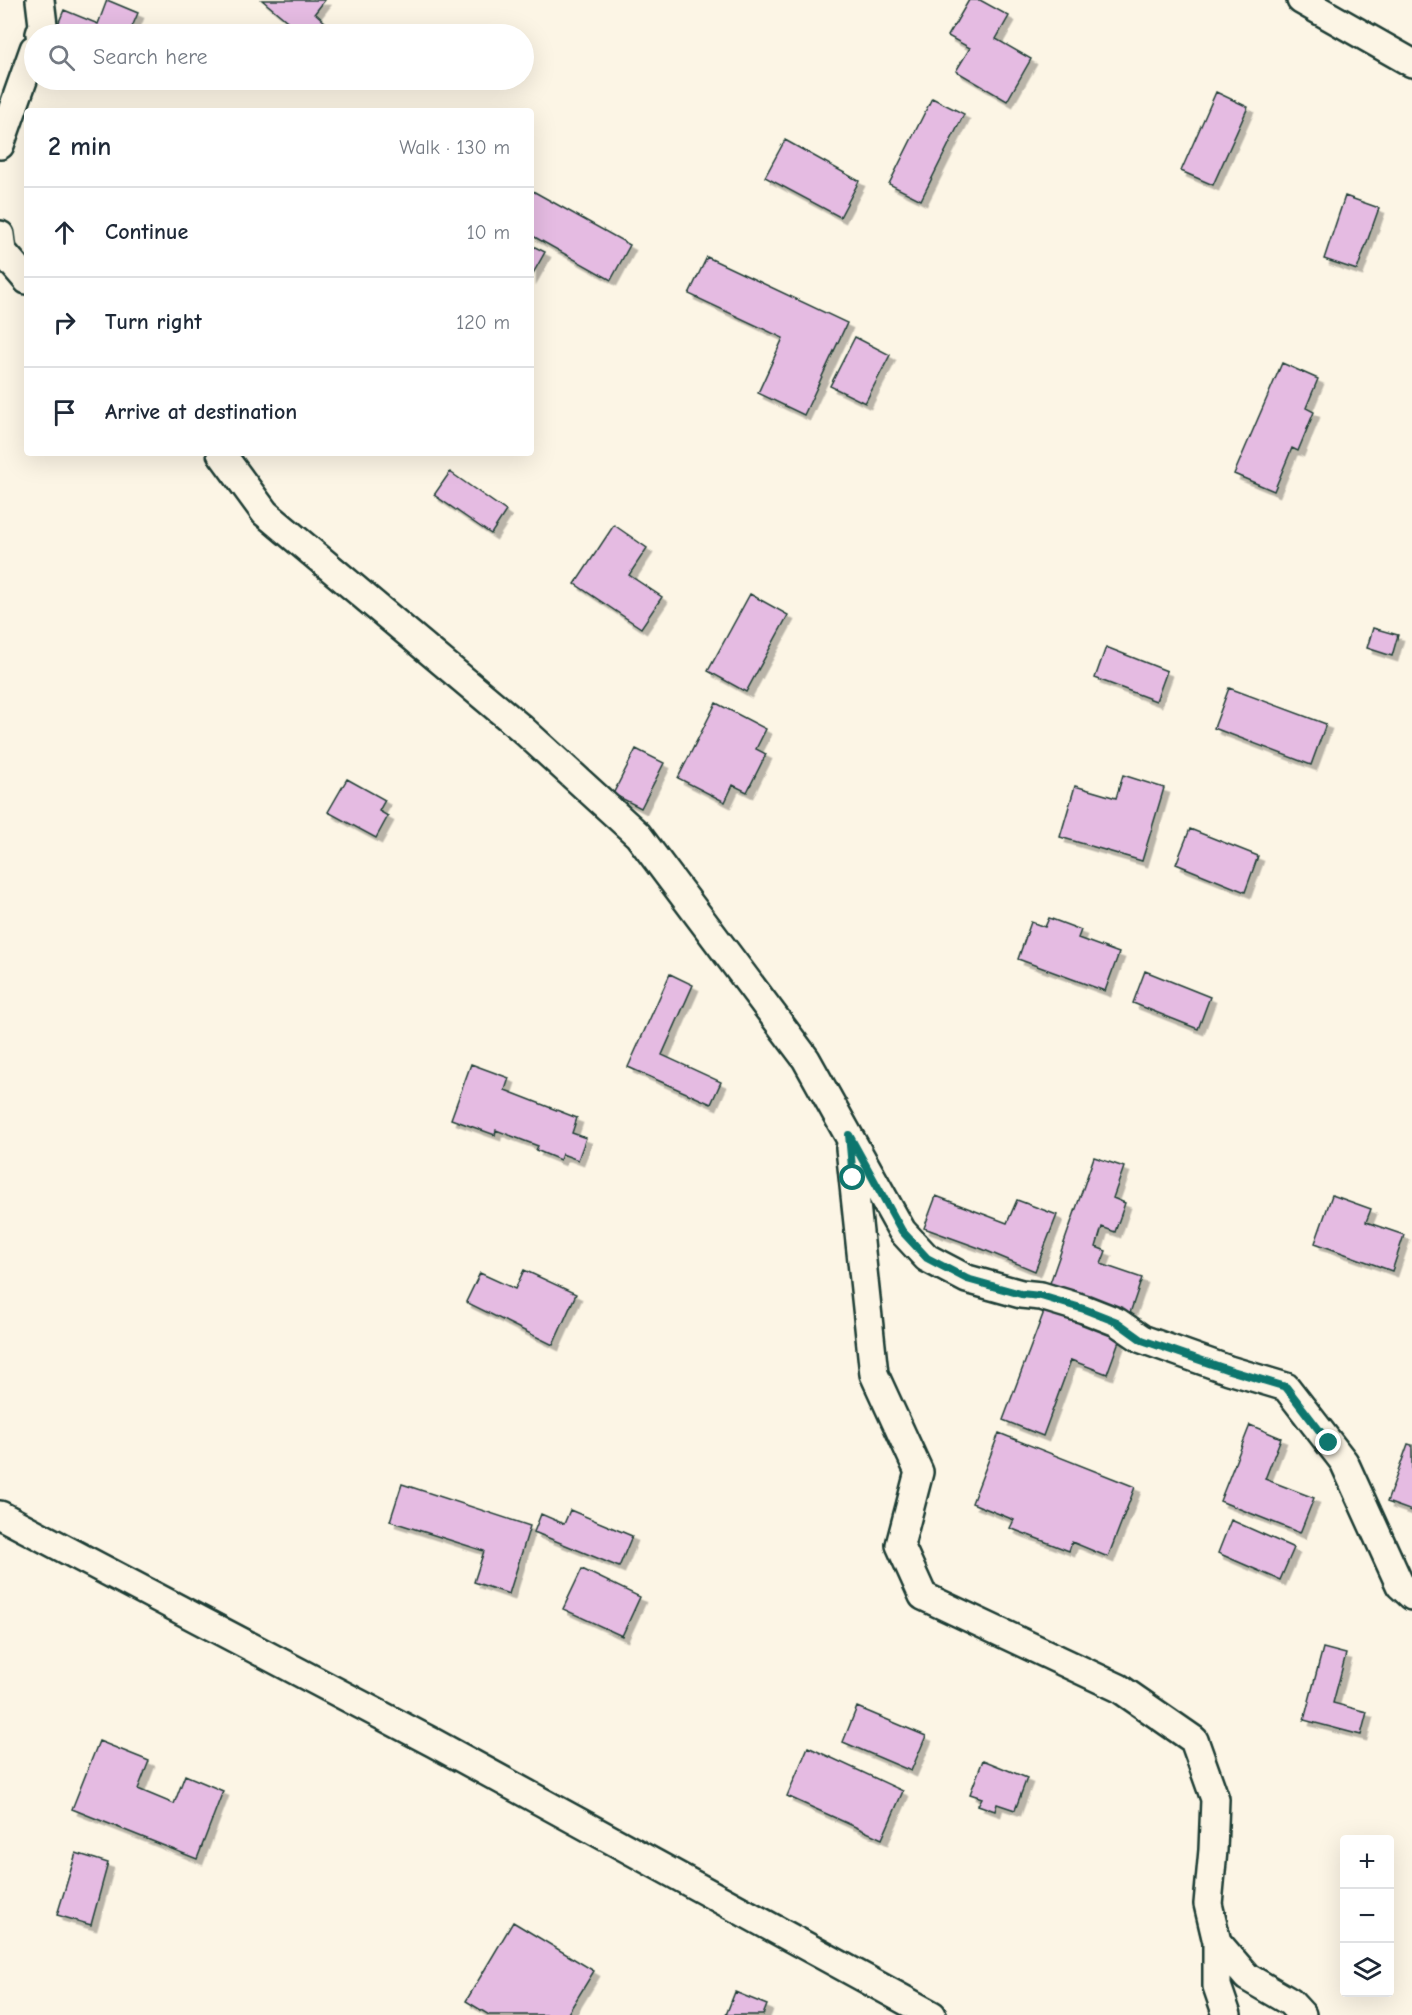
<!DOCTYPE html>
<meta charset="utf-8">
<style>
body{margin:0;font-family:"Comic Neue",sans-serif;background:#f2f2f3;color:#1f2937}
.controls{position:absolute;right:18px;bottom:18px;display:grid;overflow:hidden;border-radius:6px;box-shadow:0 6px 24px #0002}
.controls button{width:54px;height:54px;display:grid;place-items:center;padding:0;border:0;border-bottom:2px solid #e0e1e3;background:#fff;color:#1f2937;font:30px sans-serif}
.stop{position:absolute;width:18px;height:18px;margin:-14px;border:4px solid #0f766e;border-radius:50%;background:#fff}
.stop.end{background:#0f766e;border-color:#fff;box-shadow:0 2px 6px #0008}
.list{margin:0;padding:0;list-style:none}
h2{display:flex;justify-content:space-between;align-items:center;height:78px;margin:0;padding:0 24px;font-size:26px}
h2 small{font-size:20px;font-weight:400;color:#747a83}
.list li{display:grid;grid-template-columns:39px 1fr auto;gap:18px;align-items:center;box-sizing:border-box;height:90px;padding:0 24px;border-top:2px solid #e0e1e3}
.list b{display:block;font-size:22px;white-space:nowrap}
.list em{font-size:20px;font-style:normal;color:#747a83}
.icon{flex:none;width:33px;height:33px;fill:none;stroke:currentColor;stroke-width:2;stroke-linecap:round;stroke-linejoin:round}
.map{position:relative;flex:none;width:1412px;height:2015px;overflow:hidden}
.search{position:absolute;background:#fff;box-shadow:0 6px 24px #0002;left:24px;top:24px;width:510px;height:66px;display:flex;align-items:center;gap:15px;box-sizing:border-box;padding:0 21px;border-radius:33px;color:#747a83;font-size:22px}
.panel{position:absolute;background:#fff;box-shadow:0 6px 24px #0002;left:24px;top:108px;width:510px;height:348px;border-radius:6px}
.map>svg:first-child{display:block}
</style>
<div class="map">
<svg width="1412" height="2015" viewBox="0 0 1412 2015">
<defs>
<filter id="shadow"><feDropShadow dx="5.5" dy="5.5" stdDeviation="0" flood-color="#0004"/></filter>
</defs>
<rect width="100%" height="100%" fill="#fcf5e5"/>
<filter id="ink" filterUnits="userSpaceOnUse"><feTurbulence type="fractalNoise" baseFrequency=".0167" numOctaves="2"/><feDisplacementMap in="SourceGraphic" scale="12" xChannelSelector="R" yChannelSelector="G"/><feConvolveMatrix kernelMatrix="1 2 1 2 8 2 1 2 1" color-interpolation-filters="sRGB"/></filter>
<g filter="url(#ink)">
<!-- building -->
<path fill="#e5bbe2" stroke="#1f3d34" stroke-width="1.5" filter="url(#shadow)" d="M107,0L138,13L129,34H54L64,10L98,24Z
M262,0H325L315,13L326,23L316,34H313L302,25L298,30Z
M969,0H980L1009,16L996,39L1031,59L1007,101L956,71L970,48L948,36Z
M1216,92L1248,107L1213,185L1181,171Z
M932,98L964,114L921,200L889,184Z
M785,140L859,181L840,217L765,177Z
M531,190L630,245L611,280L531,235Z
M1345,196L1379,208L1357,270L1324,259Z
M531,245L545,252L531,277Z
M707,257L847,323L804,415L758,393L783,338L689,294Z
M855,337L890,355L865,403L830,386Z
M1282,363L1318,379L1306,408L1314,412L1298,451L1292,448L1274,491L1234,474Z
M450,472L506,511L491,534L434,495Z
M614,525L647,548L629,575L662,597L641,628L575,584Z
M750,594L788,615L746,692L708,671Z
M1373,628L1398,635L1392,656L1367,648Z
M1106,647L1167,671L1156,701L1095,678Z
M1229,688L1326,724L1311,765L1214,728Z
M716,703L766,729L756,749L766,754L747,792L733,785L725,802L678,778Z
M636,749L664,763L641,808L613,794Z
M1123,775L1164,788L1142,861L1060,837L1075,786L1116,798Z
M347,779L385,800L379,811L388,816L376,838L328,812Z
M1190,829L1258,856L1245,892L1176,864Z
M1049,918L1081,930L1078,938L1119,953L1105,991L1018,959L1031,922L1045,927Z
M1145,971L1210,997L1198,1029L1133,1003Z
M670,974L693,985L662,1055L721,1082L711,1104L628,1067Z
M471,1064L509,1078L505,1090L577,1118L572,1133L586,1138L578,1160L562,1154L560,1160L536,1150L538,1146L496,1130L495,1135L451,1119Z
M1094,1157L1124,1167L1113,1198L1125,1203L1115,1232L1102,1227L1096,1247L1106,1251L1101,1264L1142,1278L1129,1316L1050,1283Z
M1332,1195L1371,1209L1366,1222L1404,1235L1392,1271L1315,1243Z
M936,1196L1007,1223L1017,1200L1057,1215L1035,1271L982,1249L924,1228Z
M524,1270L576,1294L553,1345L466,1302L480,1273L515,1289Z
M1048,1301L1123,1330L1107,1374L1071,1360L1043,1436L1003,1420Z
M1250,1425L1281,1438L1265,1479L1314,1498L1300,1533L1220,1501Z
M999,1433L1135,1487L1108,1557L1072,1542L1069,1551L1010,1528L1014,1520L972,1503Z
M1408,1444L1412,1445V1511L1387,1502Z
M402,1484L530,1526L509,1594L474,1582L484,1551L390,1521Z
M570,1510L632,1536L619,1567L534,1532L541,1514L564,1524Z
M1231,1520L1294,1548L1280,1580L1218,1553Z
M582,1569L640,1597L622,1636L563,1609Z
M1323,1648L1346,1654L1333,1703L1367,1712L1361,1735L1304,1720Z
M857,1707L926,1736L911,1771L843,1742Z
M99,1741L149,1761L138,1789L174,1804L185,1775L223,1791L197,1859L72,1809Z
M808,1747L903,1791L882,1839L787,1796Z
M983,1760L1027,1778L1015,1810L997,1804L995,1811L978,1805L982,1798L970,1794Z
M76,1853L108,1863L91,1925L57,1915Z
M513,1922L594,1971L567,2015H489L466,2001Z
M735,1992L767,2005L763,2015H726Z"/>
<g fill="none" stroke-linecap="round" stroke-linejoin="round">
<defs>
<path id="minor" d="M1301,0L1412,63
M40,34L43,25L40,0
M0,145L34,49
M0,235L2,251L27,280
M221,453L265,513L521,728L638,835L806,1059L902,1231L927,1258L967,1279L1021,1294L1041,1296L1084,1309L1117,1322L1142,1339L1229,1370L1286,1387L1344,1462L1400,1585L1412,1596
M850,1148L874,1374L919,1472L900,1545L923,1596L1119,1688L1194,1740L1215,1799L1213,1850L1208,1904L1217,1942V1986L1227,2015
M0,1515L434,1743L932,2015
M1217,1942L1247,1977L1290,2002L1302,2015"/>
</defs>
<!-- minor casing -->
<use href="#minor" stroke="#1f3d34" stroke-width="32"/>
<!-- minor -->
<use href="#minor" stroke="#fcf5e5" stroke-width="27"/>
</g>
</g>
<g fill="none" stroke-linecap="round" stroke-linejoin="round" filter="url(#ink)">
<!-- route -->
<path stroke="#0f766e" stroke-width="8" d="M853,1178L849,1135L902,1231L927,1258L967,1279L1021,1294L1041,1296L1084,1309L1117,1322L1142,1340L1229,1370L1286,1387L1329,1443"/>
</g>
</svg>
<div class="controls">
<button>+</button>
<button>−</button>
<button><svg class="icon" aria-label="layers" viewBox="0 0 24 24"><path d="M12 4l9 5-9 5-9-5zM3 14l9 5 9-5"/></svg></button>
</div>
<div class="stop" style="left:853px;top:1178px"></div>
<div class="stop end" style="left:1329px;top:1443px"></div>
<div class="search"><svg class="icon" aria-label="search" viewBox="0 0 24 24"><circle cx="10" cy="10" r="6"/><path d="M15 15l6 6"/></svg>Search here</div>
<section class="panel">
<h2>2 min<small>Walk · 130 m</small></h2>
<ul class="list">
<li><svg class="icon" aria-label="ahead" viewBox="0 0 24 24"><path d="M12 20V5M6 11l6-6 6 6"/></svg><div><b>Continue</b></div><em>10 m</em></li>
<li><svg class="icon" aria-label="right" viewBox="0 0 24 24"><path d="M7 20v-9h11M14 6l5 5-5 5"/></svg><div><b>Turn right</b></div><em>120 m</em></li>
<li><svg class="icon" aria-label="arrive" viewBox="0 0 24 24"><path d="M6 21V4h12l-3 4 3 4H6"/></svg><div><b>Arrive at destination</b></div></li>
</ul>
</section>
</div>
